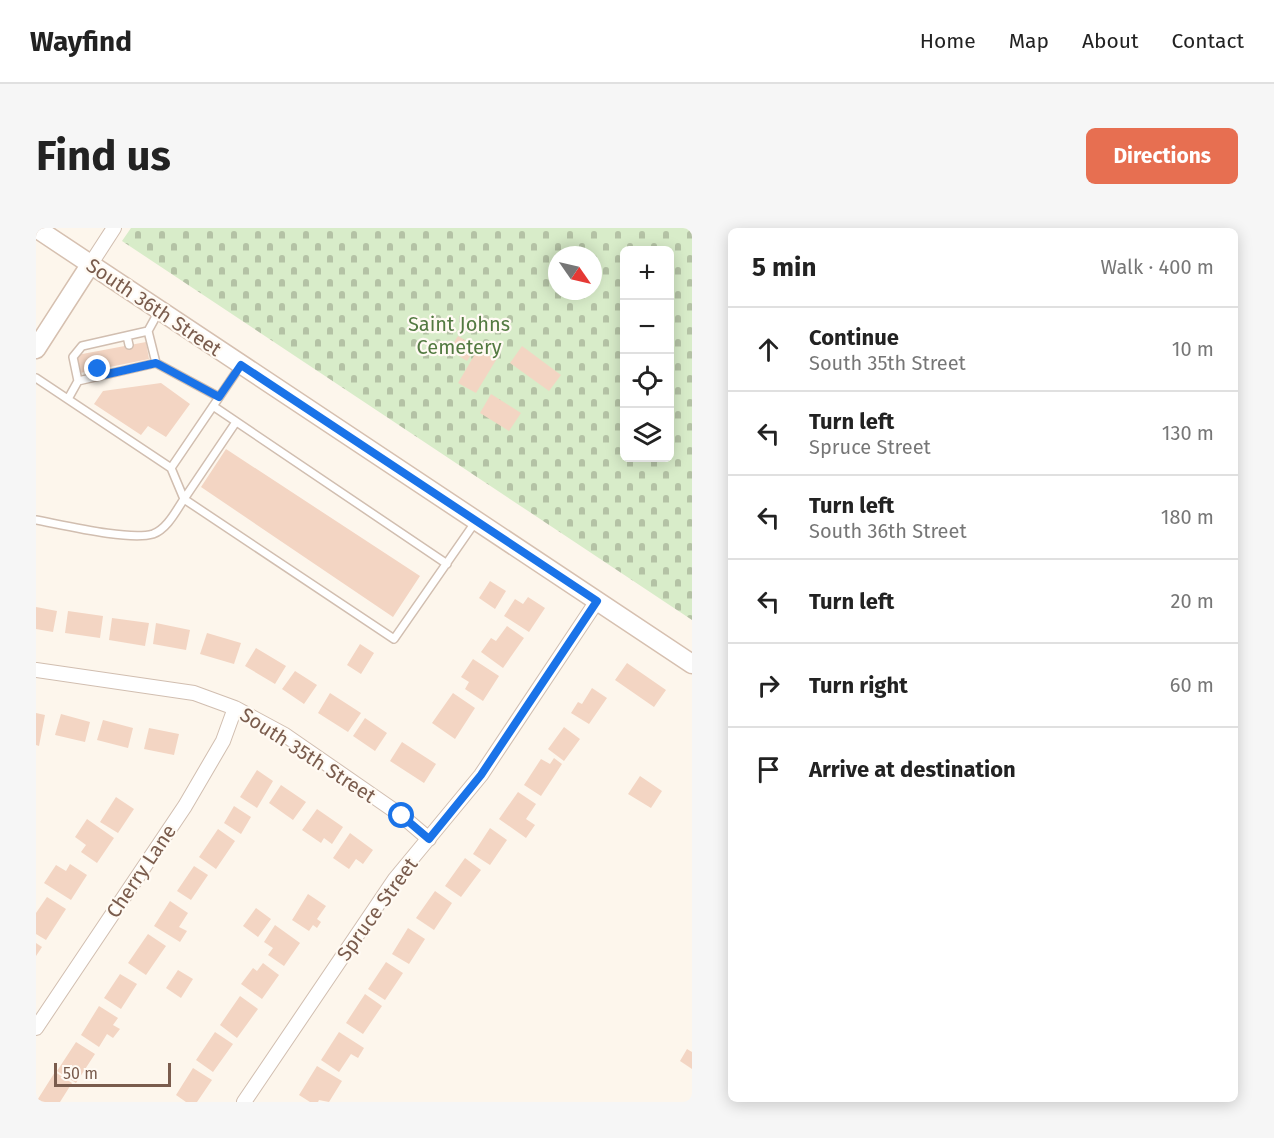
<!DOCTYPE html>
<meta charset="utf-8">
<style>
body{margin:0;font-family:"Fira Sans",sans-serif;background:#f6f6f6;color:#222}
.controls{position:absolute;right:18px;top:18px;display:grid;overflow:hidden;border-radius:9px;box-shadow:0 3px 15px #0003}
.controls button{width:54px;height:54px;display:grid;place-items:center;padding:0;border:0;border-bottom:2px solid #e0e0e0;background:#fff;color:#222;font:30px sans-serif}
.compass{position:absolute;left:512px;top:18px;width:54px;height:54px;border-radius:50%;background:#fff;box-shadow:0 3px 15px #0003;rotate:124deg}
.scale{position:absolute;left:18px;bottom:15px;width:117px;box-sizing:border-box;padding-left:6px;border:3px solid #7a5c4d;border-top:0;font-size:16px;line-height:21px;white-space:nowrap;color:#7a5c4d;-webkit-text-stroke:4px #fffaf3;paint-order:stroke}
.stop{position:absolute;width:18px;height:18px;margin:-14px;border:4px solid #1a73e8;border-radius:50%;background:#fff}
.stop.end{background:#1a73e8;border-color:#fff;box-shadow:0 2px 6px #0008}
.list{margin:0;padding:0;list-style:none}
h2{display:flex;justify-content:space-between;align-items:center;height:78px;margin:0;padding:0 24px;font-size:26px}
h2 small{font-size:20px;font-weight:400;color:#767676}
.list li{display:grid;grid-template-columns:39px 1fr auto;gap:18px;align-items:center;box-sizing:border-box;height:84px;padding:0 24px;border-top:2px solid #e0e0e0}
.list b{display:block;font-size:22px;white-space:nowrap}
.list p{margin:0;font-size:20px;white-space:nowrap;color:#767676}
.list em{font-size:20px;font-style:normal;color:#767676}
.icon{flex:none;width:33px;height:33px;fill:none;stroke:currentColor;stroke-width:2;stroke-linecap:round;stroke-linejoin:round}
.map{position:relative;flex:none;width:656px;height:874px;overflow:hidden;border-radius:9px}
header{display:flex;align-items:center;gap:36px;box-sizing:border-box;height:84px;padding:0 30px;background:#fff;border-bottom:2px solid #e0e0e0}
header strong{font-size:28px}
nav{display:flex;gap:33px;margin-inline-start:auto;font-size:21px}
.intro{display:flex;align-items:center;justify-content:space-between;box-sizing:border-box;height:144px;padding:0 36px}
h1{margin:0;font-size:42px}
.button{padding:15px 27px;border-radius:9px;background:#e76f51;color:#fff;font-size:21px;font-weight:700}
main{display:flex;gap:36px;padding:0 36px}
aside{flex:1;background:#fff;border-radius:9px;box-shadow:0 3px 15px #0003}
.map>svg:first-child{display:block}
.cemetery{fill:url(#cemetery-stones);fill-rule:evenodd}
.building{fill:#f3d5c3}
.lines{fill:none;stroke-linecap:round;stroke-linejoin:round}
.lane-casing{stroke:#d1beb0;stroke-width:10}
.street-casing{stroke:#d1beb0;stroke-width:16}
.secondary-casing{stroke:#d6c0b0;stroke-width:21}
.lane{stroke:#fff;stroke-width:7}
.street{stroke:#fff;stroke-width:14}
.secondary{stroke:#fff;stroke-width:18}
.route{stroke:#1a73e8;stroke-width:8}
.labels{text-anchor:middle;stroke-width:4.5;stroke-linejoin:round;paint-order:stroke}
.street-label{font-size:20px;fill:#7a5c4d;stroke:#fffaf3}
.park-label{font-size:20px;fill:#537a41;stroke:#fffaf3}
</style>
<header>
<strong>Wayfind</strong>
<nav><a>Home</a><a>Map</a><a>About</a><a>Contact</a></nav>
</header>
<div class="intro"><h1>Find us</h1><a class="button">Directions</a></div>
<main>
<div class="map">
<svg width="656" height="874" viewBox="0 0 656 874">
<defs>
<pattern id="cemetery-stones" width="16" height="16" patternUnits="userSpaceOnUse" patternTransform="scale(1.5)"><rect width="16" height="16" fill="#d8ecc9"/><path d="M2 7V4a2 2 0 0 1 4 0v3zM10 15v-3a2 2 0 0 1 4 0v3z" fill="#b4c2a5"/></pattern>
</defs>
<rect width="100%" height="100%" fill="#fdf6ec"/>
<path class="cemetery" d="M95,0H656V392L86,13ZM588,22H634V230H588ZM521,27H557V63H521Z"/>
<path class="building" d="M422,108L440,119L431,133L413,122Z
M110,114L113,131L44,145L41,127Z
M486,118L525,147L513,163L474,135Z
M442,121L460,132L440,165L422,155Z
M125,155L154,176L130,209L112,198L105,207L58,176L67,163Z
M455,166L485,185L473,203L444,185Z
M190,221L384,348L357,389L165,259Z
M454,353L470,363L459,381L443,370Z
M492,369L509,380L493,404L468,388L479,371L487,376Z
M0,379L21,383L17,404L0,401Z
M32,383L67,388L64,410L29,405Z
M76,390L113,395L109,418L73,412Z
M120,395L154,402L150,422L117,416Z
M471,398L488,410L467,440L445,424L455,410L460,413Z
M171,405L205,415L198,436L164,426Z
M324,416L338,425L325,446L311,437Z
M220,420L250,438L239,456L209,438Z
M437,431L463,448L447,473L429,461L433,454L425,449Z
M591,435L630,462L618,479L579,452Z
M259,443L281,457L268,476L246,461Z
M556,460L571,470L553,496L535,485L542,474L546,476Z
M294,465L325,485L312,504L282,485Z
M417,465L439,480L419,511L396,495Z
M0,485L9,487L3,518L0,517Z
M25,486L54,494L49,514L19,507Z
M329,490L351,505L339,523L317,508Z
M67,492L97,500L92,520L61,512Z
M528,499L544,511L528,533L512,521Z
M113,500L143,506L138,527L108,521Z
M366,514L400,536L388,555L354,533Z
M518,530L526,536L505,568L488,557L505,531L514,536Z
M221,542L237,553L221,580L204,569Z
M604,548L626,563L615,580L592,566Z
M245,557L270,574L257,592L233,575Z
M482,564L500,576L490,591L499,597L490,610L463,591Z
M80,569L98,581L82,605L64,594Z
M198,578L215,589L205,606L188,595Z
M281,581L307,599L296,616L288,610L285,615L266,602Z
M51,591L78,610L61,635L45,624L50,617L39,609Z
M454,600L471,612L454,637L437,626Z
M182,601L199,613L180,641L163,629Z
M314,605L337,622L327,636L320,631L313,641L297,630Z
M429,630L445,642L425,669L409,658Z
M34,636L51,647L35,672L8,655L20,637L30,643Z
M158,638L172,647L155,672L141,663Z
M399,663L416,675L398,702L380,690Z
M272,666L290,678L281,691L285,694L281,700L277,697L273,703L256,692Z
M11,669L30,681L10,712L0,706V685Z
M134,673L152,685L143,699L151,703L144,714L118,698Z
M220,680L235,691L222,709L207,698Z
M239,697L264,715L248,738L232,727L237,720L228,714Z
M372,700L389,711L373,736L356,726Z
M112,706L130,718L110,747L92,735Z
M0,715L6,719L0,728Z
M350,734L367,745L349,772L332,761Z
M227,735L243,747L226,771L205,756L217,740L221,743Z
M142,742L157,751L145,770L130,760Z
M84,746L101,756L85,781L68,770Z
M329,766L346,778L327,806L310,795Z
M204,768L222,781L201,810L184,797Z
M63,778L82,790L77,797L84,801L77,810L71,806L63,819L45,807Z
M179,804L197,816L177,844L160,832Z
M303,804L328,820L322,830L315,826L303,844L285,832Z
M40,814L59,826L40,855L21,843Z
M651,821L656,824V841L644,833Z
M281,838L306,853L293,874L283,872L282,874H274L263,867Z
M157,840L176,852L161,874H150L140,867Z
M19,844L36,855L24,874H0Z"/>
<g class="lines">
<defs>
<path id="lane" d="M112,103L120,135L183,169
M91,108L93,117
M0,150L135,240L205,137
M42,153L120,135
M32,171L42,153L37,129L46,118L112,103L123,83
M177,178L411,336
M135,240L148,271
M148,271L200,194
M0,292C27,297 93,313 117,306C131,301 140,283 148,271L358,411L440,293"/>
<path id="street" d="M54,37L78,0
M0,442L158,465L199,480L249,507L366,588L393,611
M0,800L149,578L187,513L199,480
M208,874L359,651L445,547L561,373"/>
<path id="secondary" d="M0,0L656,436
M0,121L54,37"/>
</defs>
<use href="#lane" class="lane-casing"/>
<use href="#street" class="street-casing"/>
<use href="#secondary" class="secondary-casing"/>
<use href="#lane" class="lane"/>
<use href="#street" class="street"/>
<use href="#secondary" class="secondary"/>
</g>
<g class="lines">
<path class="route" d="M62,141L63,148L120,135L183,169L205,137L561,373L445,547L393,611L366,588"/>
</g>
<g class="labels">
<g class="street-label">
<text transform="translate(118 79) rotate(34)" y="7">South 36th Street</text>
<text transform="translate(272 527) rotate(33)" y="7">South 35th Street</text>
<text transform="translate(105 643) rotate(-56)" y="7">Cherry Lane</text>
<text transform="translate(341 681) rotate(-54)" y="7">Spruce Street</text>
</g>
<g class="park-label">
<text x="423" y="103">Saint Johns<tspan x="423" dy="23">Cemetery</tspan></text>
</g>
</g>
</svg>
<div class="controls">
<button>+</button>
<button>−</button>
<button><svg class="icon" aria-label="locate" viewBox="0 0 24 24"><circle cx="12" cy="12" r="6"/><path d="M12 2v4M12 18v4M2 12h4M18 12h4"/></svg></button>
<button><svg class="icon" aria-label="layers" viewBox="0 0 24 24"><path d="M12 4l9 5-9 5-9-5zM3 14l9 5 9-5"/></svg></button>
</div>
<svg class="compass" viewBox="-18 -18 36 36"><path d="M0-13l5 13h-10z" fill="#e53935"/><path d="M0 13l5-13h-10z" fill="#767676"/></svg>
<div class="scale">50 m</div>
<div class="stop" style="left:366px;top:588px"></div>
<div class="stop end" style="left:62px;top:141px"></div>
</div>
<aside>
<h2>5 min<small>Walk · 400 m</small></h2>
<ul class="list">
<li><svg class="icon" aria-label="ahead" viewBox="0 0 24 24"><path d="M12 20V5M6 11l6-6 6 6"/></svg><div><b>Continue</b><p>South 35th Street</p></div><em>10 m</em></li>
<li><svg class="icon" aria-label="left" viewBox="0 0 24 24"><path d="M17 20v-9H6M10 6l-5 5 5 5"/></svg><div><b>Turn left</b><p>Spruce Street</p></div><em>130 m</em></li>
<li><svg class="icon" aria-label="left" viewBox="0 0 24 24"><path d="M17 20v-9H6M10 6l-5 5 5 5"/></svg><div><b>Turn left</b><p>South 36th Street</p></div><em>180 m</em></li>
<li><svg class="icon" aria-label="left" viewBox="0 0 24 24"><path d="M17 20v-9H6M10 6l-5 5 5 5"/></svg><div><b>Turn left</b></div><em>20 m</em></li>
<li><svg class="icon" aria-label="right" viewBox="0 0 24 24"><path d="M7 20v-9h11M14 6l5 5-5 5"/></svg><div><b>Turn right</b></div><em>60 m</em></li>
<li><svg class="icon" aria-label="arrive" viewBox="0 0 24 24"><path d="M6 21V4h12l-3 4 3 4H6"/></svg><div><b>Arrive at destination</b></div></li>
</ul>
</aside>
</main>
